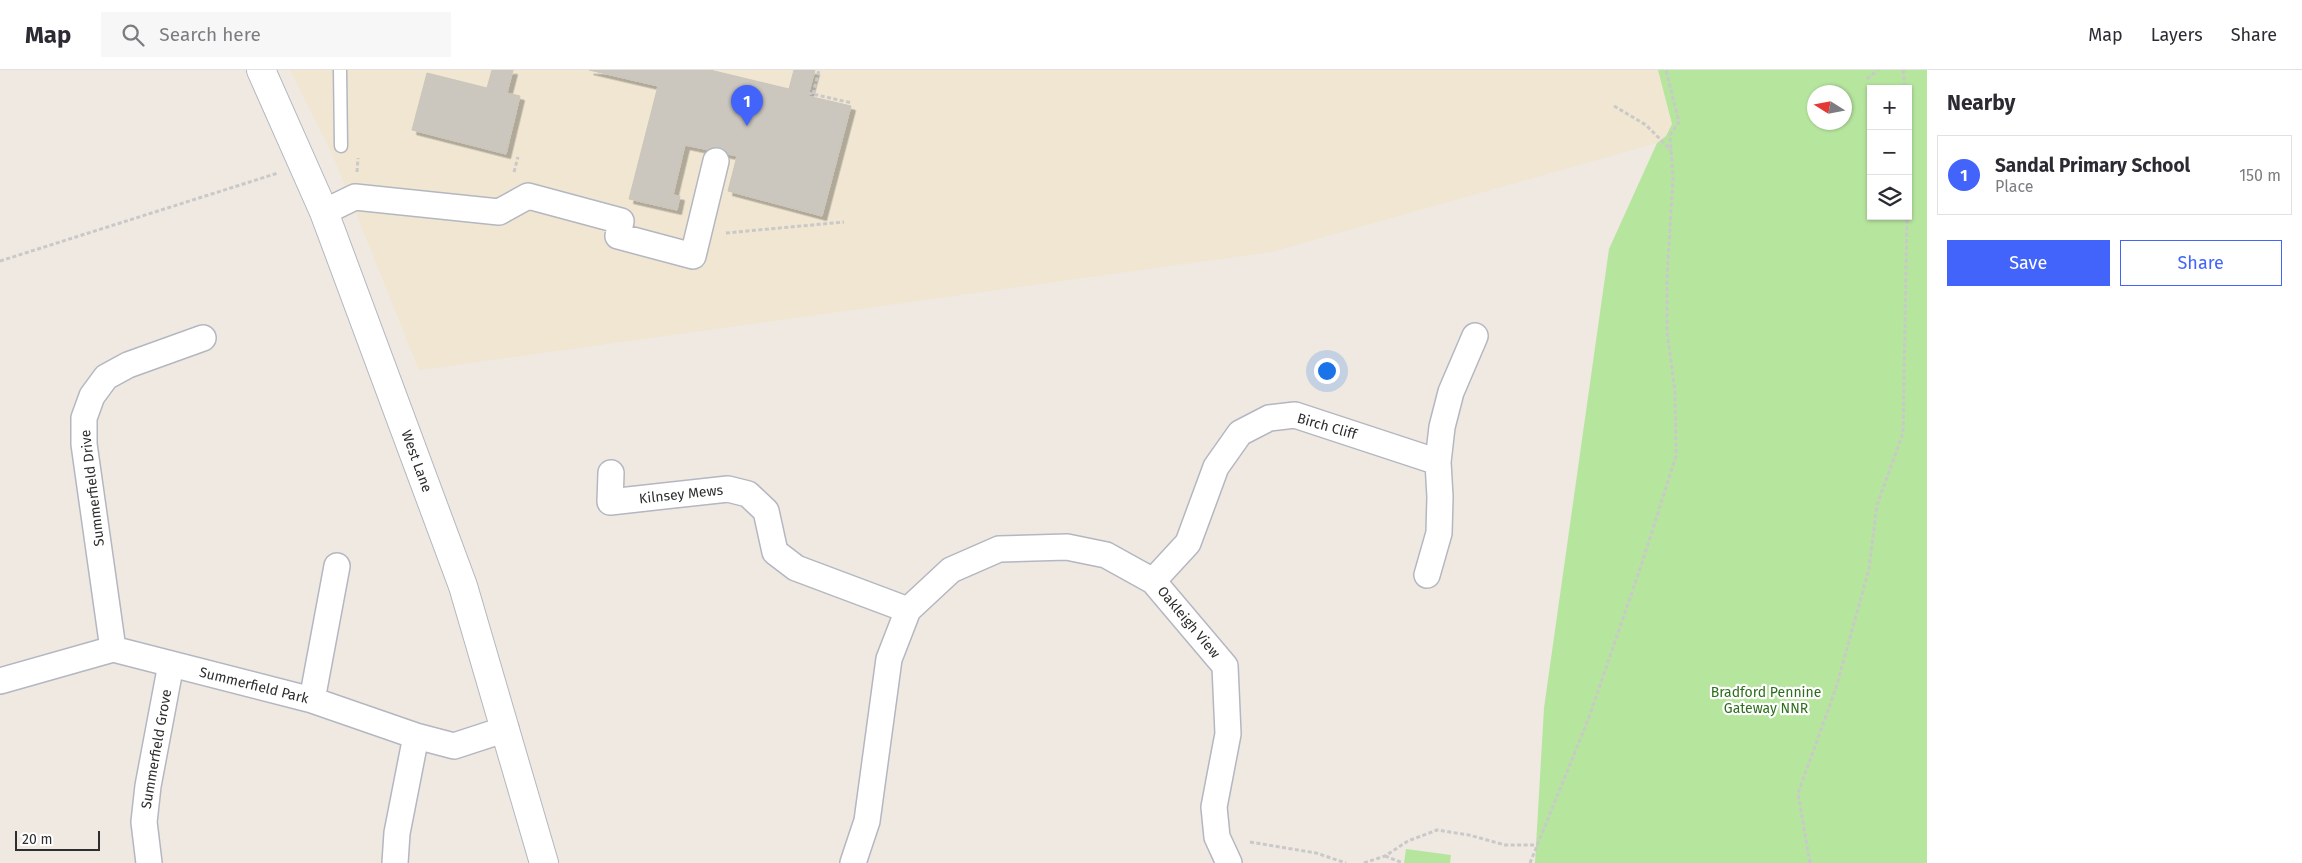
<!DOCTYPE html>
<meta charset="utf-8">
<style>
body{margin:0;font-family:"Fira Sans",sans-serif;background:#f7f7f7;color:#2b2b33}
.controls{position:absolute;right:15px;top:15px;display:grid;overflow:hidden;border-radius:0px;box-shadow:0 1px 4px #0004}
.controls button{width:45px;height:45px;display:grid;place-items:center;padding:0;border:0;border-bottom:1px solid #e1e1e2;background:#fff;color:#2b2b33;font:25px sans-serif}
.compass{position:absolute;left:1807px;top:15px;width:45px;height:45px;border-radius:50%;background:#fff;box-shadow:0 1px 4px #0004;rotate:281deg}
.scale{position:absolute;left:15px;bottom:12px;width:85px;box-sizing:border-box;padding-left:5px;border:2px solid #2e2e2e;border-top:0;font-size:14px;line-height:18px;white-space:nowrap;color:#2e2e2e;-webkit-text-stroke:4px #fff;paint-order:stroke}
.you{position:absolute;left:1326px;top:300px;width:18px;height:18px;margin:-12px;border:4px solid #fff;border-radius:50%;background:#1a73e8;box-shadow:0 0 0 8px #1a73e833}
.badge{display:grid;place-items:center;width:32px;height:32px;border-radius:50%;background:#4264fb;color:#fff;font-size:16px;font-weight:700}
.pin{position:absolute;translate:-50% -41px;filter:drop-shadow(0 1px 2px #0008)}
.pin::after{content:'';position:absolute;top:26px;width:18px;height:15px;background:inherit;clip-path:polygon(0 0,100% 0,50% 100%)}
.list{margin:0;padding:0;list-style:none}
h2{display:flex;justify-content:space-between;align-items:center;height:65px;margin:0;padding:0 20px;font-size:21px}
h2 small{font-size:16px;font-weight:400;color:#7c7c81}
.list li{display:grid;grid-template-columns:32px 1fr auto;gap:15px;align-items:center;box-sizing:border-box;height:80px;margin:0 10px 10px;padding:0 10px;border:1px solid #e1e1e2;border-radius:0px}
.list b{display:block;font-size:19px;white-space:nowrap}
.list p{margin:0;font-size:16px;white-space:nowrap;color:#7c7c81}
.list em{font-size:16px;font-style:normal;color:#7c7c81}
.actions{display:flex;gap:10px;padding:15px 20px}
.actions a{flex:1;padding:11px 0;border:1px solid #4264fb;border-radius:0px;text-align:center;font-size:18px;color:#4264fb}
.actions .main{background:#4264fb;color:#fff}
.icon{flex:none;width:28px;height:28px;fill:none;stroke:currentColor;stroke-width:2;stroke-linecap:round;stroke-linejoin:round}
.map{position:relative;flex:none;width:1927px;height:793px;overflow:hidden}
header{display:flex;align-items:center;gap:30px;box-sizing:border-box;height:70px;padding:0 25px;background:#fff;border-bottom:1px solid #e1e1e2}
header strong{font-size:24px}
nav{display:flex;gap:28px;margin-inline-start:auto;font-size:18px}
.search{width:350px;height:45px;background:#f7f7f7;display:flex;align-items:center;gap:12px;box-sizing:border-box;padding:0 18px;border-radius:0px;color:#7c7c81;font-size:19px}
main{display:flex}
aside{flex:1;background:#fff}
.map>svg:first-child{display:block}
.education{fill:#f0e6d1}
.green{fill:#b6e59e;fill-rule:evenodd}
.building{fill:#cbc7bf;stroke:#cbc5ba;filter:url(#shadow)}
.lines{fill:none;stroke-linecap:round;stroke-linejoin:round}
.service-casing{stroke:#b4b7c1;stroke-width:15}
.minor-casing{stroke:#b4b7c1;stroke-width:28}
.tertiary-casing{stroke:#b4b7c1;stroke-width:30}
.path{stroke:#c9c9c9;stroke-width:3;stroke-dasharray:4 2.5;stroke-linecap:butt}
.service{stroke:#fff;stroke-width:12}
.minor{stroke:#fff;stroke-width:25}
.tertiary{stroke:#fff;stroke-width:28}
.labels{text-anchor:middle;stroke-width:4.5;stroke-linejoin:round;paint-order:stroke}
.street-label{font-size:14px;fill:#2e2e2e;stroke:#fff}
.park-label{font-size:14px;fill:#2c6e1b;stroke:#fff}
</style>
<header>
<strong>Map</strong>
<div class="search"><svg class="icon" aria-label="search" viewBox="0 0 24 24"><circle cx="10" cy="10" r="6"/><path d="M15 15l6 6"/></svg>Search here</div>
<nav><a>Map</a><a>Layers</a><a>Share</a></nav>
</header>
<main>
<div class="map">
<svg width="1927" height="793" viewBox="0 0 1927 793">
<defs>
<filter id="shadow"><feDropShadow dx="4.5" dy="4.5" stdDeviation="0" flood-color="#0004"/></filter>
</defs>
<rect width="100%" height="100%" fill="#efe9e1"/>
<path class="education" d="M290,0H1658L1672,54L1666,66L1657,73L1271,182L419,300L333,86Z"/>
<path class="green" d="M1658,0H1927V793H1535L1544,638L1609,179L1657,73L1666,66L1672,54ZM1871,19H1908V146H1871ZM1814,22H1844V52H1814Z
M1406,779L1451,785L1450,793H1404Z"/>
<path class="building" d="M492,0H513L507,23L520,26L506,84L412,60L427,3L487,18Z
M589,0H710L789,19L794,0H815L808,26L851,36L822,146L728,121L737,86L685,75L673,125L680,126L677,140L629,129L658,16Z"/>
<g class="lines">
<defs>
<path id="service" d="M340,0L341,76"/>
<path id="minor" d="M324,142L355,127L499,142L528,126L621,151L618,166L693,186L716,91
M1438,392L1442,357L1451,322L1475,266
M611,403L610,432L728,419L748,424L766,441L775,482L796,498L908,540
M1153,511L1188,473L1216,397L1240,363L1269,348L1295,345L1438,392L1440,427L1439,463L1427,505
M113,579L84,374V348L92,326L106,307L128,295L203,268
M0,611L113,579L312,630L416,666L454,676L506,659
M312,630L337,496
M149,793L144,752L148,716L171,594
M395,793L397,763L416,666
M853,793L867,751L889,589L908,540L951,500L999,479L1067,477L1106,485L1153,511L1225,596L1228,664L1214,737L1217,767L1229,793"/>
<path id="tertiary" d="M261,0L324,142L463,516L544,793"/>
</defs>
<use href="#service" class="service-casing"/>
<use href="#minor" class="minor-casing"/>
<use href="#tertiary" class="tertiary-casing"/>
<path class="path" d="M1903,0L1905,19
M1867,9L1878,0
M808,23L852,33
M813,24L819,0
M1614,36L1646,55L1671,80
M357,102L358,88
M514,102L518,87
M726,163L844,152
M0,191L278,103
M1250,772L1316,783L1346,793
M1385,786L1403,793
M1364,793L1385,786L1408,771L1437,760L1469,765L1505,775H1538
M1530,793L1588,650L1640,499L1676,386L1675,322L1667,261V209L1673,107L1670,65L1679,52L1666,0
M1810,793L1798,723L1836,618L1869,499L1877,435L1903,363L1907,146"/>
<use href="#service" class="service"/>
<use href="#minor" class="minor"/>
<use href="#tertiary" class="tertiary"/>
</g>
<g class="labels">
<g class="street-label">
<text transform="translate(1327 356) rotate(16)" y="5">Birch Cliff</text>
<text transform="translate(417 391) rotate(70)" y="5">West Lane</text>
<text transform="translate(92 418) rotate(-97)" y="5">Summerfield Drive</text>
<text transform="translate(681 424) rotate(-6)" y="5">Kilnsey Mews</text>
<text transform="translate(1189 552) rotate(50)" y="5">Oakleigh View</text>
<text transform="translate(254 615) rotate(14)" y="5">Summerfield Park</text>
<text transform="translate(156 679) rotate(-80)" y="5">Summerfield Grove</text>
</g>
<g class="park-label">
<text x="1766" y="627">Bradford Pennine<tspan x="1766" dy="16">Gateway NNR</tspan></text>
</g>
</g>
</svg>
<div class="controls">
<button>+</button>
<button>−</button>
<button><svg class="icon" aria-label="layers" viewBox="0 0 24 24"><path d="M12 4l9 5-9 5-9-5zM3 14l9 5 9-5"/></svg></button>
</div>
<svg class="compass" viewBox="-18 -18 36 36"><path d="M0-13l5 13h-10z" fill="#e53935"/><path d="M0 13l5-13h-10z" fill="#7c7c81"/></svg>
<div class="scale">20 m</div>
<div class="you"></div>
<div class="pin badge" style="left:747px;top:56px">1</div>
</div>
<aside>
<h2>Nearby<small></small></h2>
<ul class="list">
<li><span class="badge">1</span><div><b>Sandal Primary School</b><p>Place</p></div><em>150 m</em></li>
</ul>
<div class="actions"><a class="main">Save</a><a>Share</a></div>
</aside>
</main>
